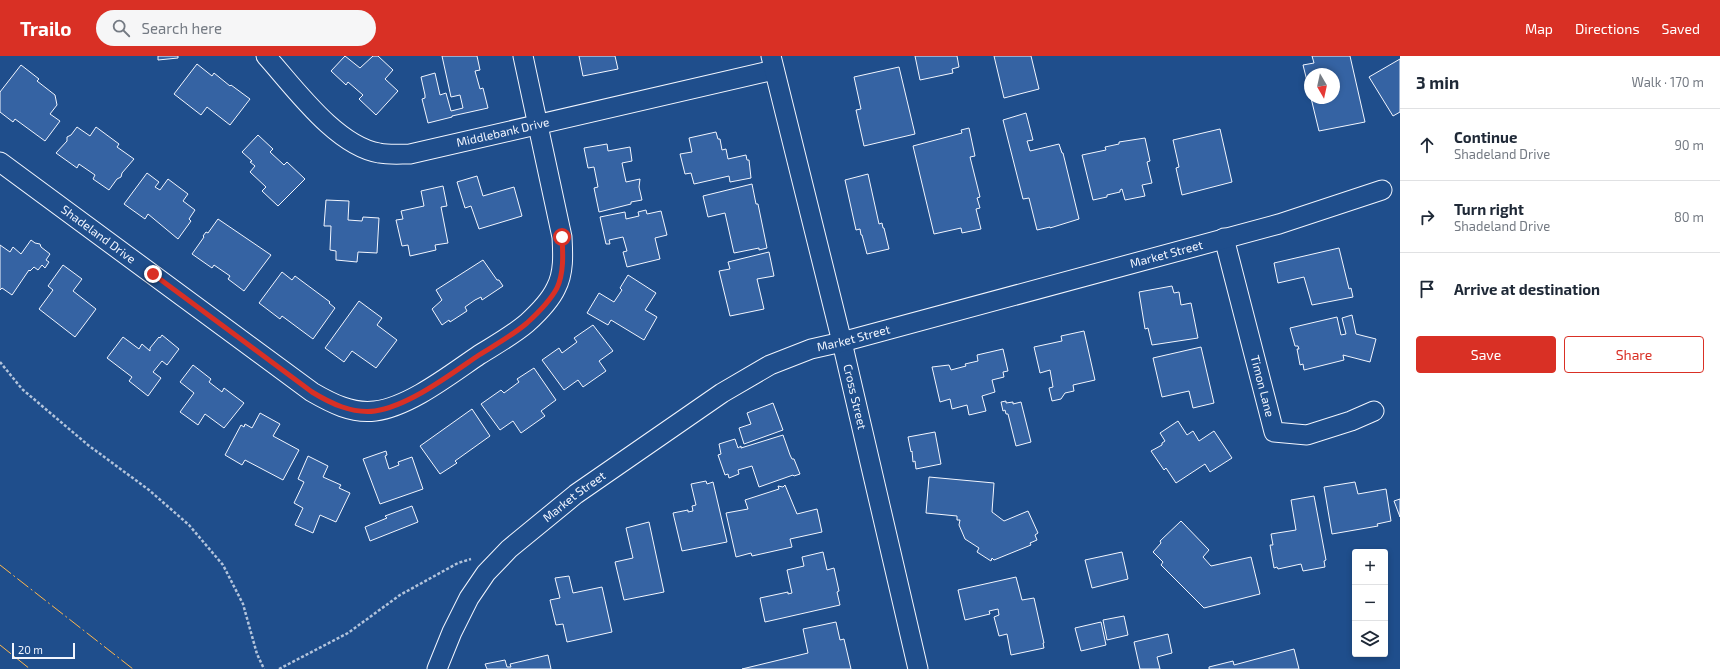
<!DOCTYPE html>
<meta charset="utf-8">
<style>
body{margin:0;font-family:"Exo 2",sans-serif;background:#f6f6f7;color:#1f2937}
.controls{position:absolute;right:12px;bottom:12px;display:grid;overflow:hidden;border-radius:4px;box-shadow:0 2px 6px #0003}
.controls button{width:36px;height:36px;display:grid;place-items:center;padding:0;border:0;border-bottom:1px solid #e0e1e3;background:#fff;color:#1f2937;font:20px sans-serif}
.compass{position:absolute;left:1304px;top:12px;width:36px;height:36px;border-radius:50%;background:#fff;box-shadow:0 2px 6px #0003;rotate:171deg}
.scale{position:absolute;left:12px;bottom:10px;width:63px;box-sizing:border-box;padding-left:4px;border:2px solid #f2f6ff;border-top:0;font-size:11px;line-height:14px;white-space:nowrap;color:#f2f6ff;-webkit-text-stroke:3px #1f4e8c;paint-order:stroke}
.stop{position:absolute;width:12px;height:12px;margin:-9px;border:3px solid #d93025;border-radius:50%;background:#fff}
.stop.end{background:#d93025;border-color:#fff;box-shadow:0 1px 4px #0008}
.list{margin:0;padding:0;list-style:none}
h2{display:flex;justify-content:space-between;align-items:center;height:52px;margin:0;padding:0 16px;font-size:17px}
h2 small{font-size:13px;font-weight:400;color:#747a83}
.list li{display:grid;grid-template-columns:26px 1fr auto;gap:12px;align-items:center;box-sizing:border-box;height:72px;padding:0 16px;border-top:1px solid #e0e1e3}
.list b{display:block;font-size:15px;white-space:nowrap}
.list p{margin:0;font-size:13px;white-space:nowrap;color:#747a83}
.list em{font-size:13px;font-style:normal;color:#747a83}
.actions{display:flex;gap:8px;padding:12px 16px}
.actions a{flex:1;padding:9px 0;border:1px solid #d93025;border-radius:4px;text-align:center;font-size:14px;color:#d93025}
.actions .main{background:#d93025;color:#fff}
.icon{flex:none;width:22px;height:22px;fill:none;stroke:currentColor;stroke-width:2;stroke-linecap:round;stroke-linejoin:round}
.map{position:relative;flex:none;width:1400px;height:613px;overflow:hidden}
header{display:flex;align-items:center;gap:24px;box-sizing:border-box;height:56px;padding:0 20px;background:#d93025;color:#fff}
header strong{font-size:19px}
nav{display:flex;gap:22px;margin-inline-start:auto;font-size:14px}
.search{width:280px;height:36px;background:#f6f6f7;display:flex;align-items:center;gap:10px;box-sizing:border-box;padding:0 14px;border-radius:22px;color:#747a83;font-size:15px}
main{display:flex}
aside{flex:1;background:#fff}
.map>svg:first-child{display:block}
.building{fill:#3563a3;stroke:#f2f6ff}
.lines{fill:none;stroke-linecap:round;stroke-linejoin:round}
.street-casing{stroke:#f2f6ff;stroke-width:21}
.path{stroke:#b3c4dc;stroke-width:2.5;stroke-dasharray:3 2;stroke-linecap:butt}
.street{stroke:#1f4e8c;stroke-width:19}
.power{stroke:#ffb74d;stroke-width:1;stroke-dasharray:14 3 2 3;stroke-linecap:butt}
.route{stroke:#d93025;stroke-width:5}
.labels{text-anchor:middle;stroke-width:3;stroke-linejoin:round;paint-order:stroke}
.street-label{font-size:12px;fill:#f2f6ff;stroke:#1f4e8c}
</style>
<header>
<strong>Trailo</strong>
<div class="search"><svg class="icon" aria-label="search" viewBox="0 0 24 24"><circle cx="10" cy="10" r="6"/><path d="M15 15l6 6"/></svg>Search here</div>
<nav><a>Map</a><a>Directions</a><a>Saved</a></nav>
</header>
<main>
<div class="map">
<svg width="1400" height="613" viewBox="0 0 1400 613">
<rect width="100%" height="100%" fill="#1f4e8c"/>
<path class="building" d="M158,0H178V2L158,4Z
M345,0L360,12L373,0H378L393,14L385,23L398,35L376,59L359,43L363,39L348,26L346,29L331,15Z
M442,0H477L480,14L475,15L480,33L483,32L488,52L452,60V61L428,67L422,43L425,42V39L421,21L435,17L440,39L446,37L451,55L463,52L460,39L451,41Z
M579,0H615L618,13L583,20Z
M915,0H957L959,11L952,13L953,17L920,24Z
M994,0H1031L1039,33L1004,42Z
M1312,0H1350L1365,66L1319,75L1311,42H1334V18H1310V37L1303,9L1314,7Z
M1400,3V56L1393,60L1369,21Z
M197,8L212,20L214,17L230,30L231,29L250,43L230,69L207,51L201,59L174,38Z
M21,9L39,23L37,25L55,39L57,49L50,58L60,65L45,85L15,63L13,66L0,56V36Z
M899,11L915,78L864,90L856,54L861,53L854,21Z
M1026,57L1033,84L1027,85L1030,95L1059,88L1062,97H1063L1079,163L1050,172V171L1037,174L1029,142L1023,143L1003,64Z
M77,71L90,80L96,71L119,88L117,91L134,103L122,117L121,121L117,123L109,134L93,123L95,119L79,108L77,112L56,97L67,85V81L71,79Z
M969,72L975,100L970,101L980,141L977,142L980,152L976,153L981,173L962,177L961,172L934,178L913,90L962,77L961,74Z
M1220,73L1232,126L1182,139L1176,112L1179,111L1173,84Z
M716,76L718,83H720L722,94L726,93L728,103L746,99L747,104H749L751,122L730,126L729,120L694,128L691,117L685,118L680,98L692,96L689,82Z
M258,79L273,93L270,96L284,109L287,106L305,123L278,150L262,135L266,131L250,116L255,110L250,106L252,105L242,96Z
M1145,82L1150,105L1147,106L1152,127L1142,129L1145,140L1125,144L1122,133L1120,134V136L1107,139V141L1093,144L1082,99L1106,94L1105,91L1119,88V86Z
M607,88L608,95L630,91L632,105L622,107L626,126L640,123L639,131L642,144L631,146V148L599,156L594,132L598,131L594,111L588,112L584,92Z
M147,117L159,126L155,131L160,134L168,123L188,138L183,145L195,154L189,163L191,165L178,183L148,158L145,163L124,148Z
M868,118L879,168L882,167L883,172H884L889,193L867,198L862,179H861L860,173L856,174L845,124Z
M477,120L483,140L514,131L522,160L479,173L471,150L465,152L457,126Z
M752,128L756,148H758L767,192L759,194V192L734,197L725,157L708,161L703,140Z
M443,130L447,150L441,151L448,187L435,189L436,194L410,200L408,189L402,190L396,164L403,163L401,155L424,150L421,135Z
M326,144L349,145L348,164L362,165L363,161L379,162L377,197L358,196L357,206L336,204V195L330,194L331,170H324Z
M646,154L647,158L661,155L667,179L655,182L660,203L627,211L623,196L627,195L623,181L609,184L610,188H606L600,161L625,156L626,163L639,160L638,156Z
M218,163L271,199L244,235L228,223L230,220L214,209L212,212L192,198L204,181L203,180L206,176L208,177Z
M31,184L35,187L40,188L41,191L50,198L46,204L49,206L45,212L42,209L38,214L34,211L30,215L29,214L12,239L2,232L0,234V189L10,196L13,191L21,198Z
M1339,192L1349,233L1351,232L1353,241L1312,249L1304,221L1278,227L1274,207Z
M769,196L774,220L757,223L764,253L730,260L719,215L730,213L728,206Z
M483,204L497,224H499L503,230L482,244L481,241L475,244L465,251L467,255L450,266L449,264L442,269L432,253L442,244L436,234Z
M63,209L82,223L73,235L96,253L75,281L39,253L53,234L48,230Z
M282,216L292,224L295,220L330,246L329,247L335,252L313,283L282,260L280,263L259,247Z
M628,219L656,237L645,254L657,261L644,284L611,264L608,269L587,257L599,237L614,246L622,234L620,232Z
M1172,230L1174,237L1179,236L1181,249L1191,247L1198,282L1152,289L1148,272L1145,273L1139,236Z
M359,245L382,262L377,269L397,284L376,312L352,295L344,306L325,292Z
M1352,259L1356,278L1376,283L1370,306L1343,299L1344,304L1304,314L1303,308L1300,309L1297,293H1299L1298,290H1295L1290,272L1337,261L1341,279L1346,278L1342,262Z
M593,269L613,295L599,305L606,315L583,331L578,324L564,334L542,304L559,292L562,297L577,286L574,282Z
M1084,275L1095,324L1073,329L1074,335L1065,337L1061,343L1052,345L1049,332L1053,331L1050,314L1040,317L1034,291L1062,285L1061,280Z
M162,279L179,293L167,309L162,305L153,316L161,322L148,340L129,325L132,321L107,302L123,281L139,293L142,288L150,295V292L159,281L160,282Z
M1201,291L1214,347L1193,352L1189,335L1162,341L1153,302Z
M1003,293L1008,315L1003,316L1004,321L992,324L995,336L982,340L986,355L969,359L967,349L952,353L950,343L940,346L932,311L949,309L951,314L966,310L965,308L978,305L977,299Z
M193,309L211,323L209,326L222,336L224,332L244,347L224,372L205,358L198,369L180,356L194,337L180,326Z
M534,312L556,344L541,355L545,360L521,377L513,365L500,374L481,348L501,334L504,337L519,326L517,323Z
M1006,345V347L1013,346V348L1021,346L1031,386L1016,390L1008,358H1006L1005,354L1003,355L1001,346Z
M773,347L783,374L744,388L739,372L751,368L747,357Z
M472,353L490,380L455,405L457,407L440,418L420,390Z
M260,357L280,368L273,380L299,394L283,424L245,404L242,409L225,399L241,369L244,371L245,368L252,372Z
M1178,365L1187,379L1193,375L1199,385L1214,375L1232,402L1210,416L1205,408L1176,427L1166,412L1164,414L1151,395L1162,389V387L1165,385L1160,377Z
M935,376L941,408L916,413L915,405L913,406L912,395L911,396L908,381Z
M783,379L790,399L792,403H794L800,418L794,420L793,419L759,431L752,410L738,414L739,418L729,422L728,418L725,419L718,399L721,398L719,388L735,383L738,392L741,390V392Z
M386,395L387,399L385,400L389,413L399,409L398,406L412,401L423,433L380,448L363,403Z
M308,400L328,410L323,421L341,429L339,432L350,437L336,466L320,459L313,477L295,469L303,452L294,447L304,426L298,423Z
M929,421L994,427L992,456L1004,465L1028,455L1038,477L1035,479L1037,484L1030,487L1031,489L994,504L992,502L991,505L977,496L979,492L965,483L959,469L960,464H957V460L926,457Z
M706,425L707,428L713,426L727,486L682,495L673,457L688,454V456L693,455L692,450L696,449L691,428Z
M1355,426L1358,438L1386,433L1391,465L1377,468L1378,470L1332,478L1324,431Z
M785,429L797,458L817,453L822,476L790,483L792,491L752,500L751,497L736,501L726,457L748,453L745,444L779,433L778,430L783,431Z
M1314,440L1326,504L1324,505L1325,511L1303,515L1301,508L1278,513L1277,511L1274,512L1270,489H1273L1271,478L1296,474L1291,444Z
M1400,443V461L1394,445Z
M412,450L418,466L370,485L365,471L387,462L385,460Z
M1181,465L1209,494L1203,501L1211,510L1251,501L1260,538L1204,552L1161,509L1163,506L1153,496L1161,487L1160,485Z
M649,466L664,536L624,544L615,506L633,502L626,472Z
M823,496L827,514L834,512L839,535L837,536L840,549L765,566L760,542L788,536V538L792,537L787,514L804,510L802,501Z
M1122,496L1128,523L1092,532L1085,504Z
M569,520L573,537L602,531L612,576L567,586L563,568L556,569L550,544L560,542L555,522Z
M1016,521L1022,544L1034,542L1044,587H1043L1044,592L1011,599L1007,578L999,580L994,561L999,559L998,553L989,555L990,558L965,564L958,534Z
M1124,560L1128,579L1107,584L1103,564Z
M836,566L840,584L844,583L851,613H742L808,597L803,573Z
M1101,566L1106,589L1081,595L1075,572Z
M1168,578L1172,597L1157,601L1160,613H1140L1134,586Z
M1294,593L1299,613H1209V611L1233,605L1234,609Z
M548,599L551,613H487L485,608L505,604L507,611H511L510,608Z"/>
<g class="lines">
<defs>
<g id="street">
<path id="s1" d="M266,0C294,31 336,90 379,97C389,99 400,98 410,98L774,14"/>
<path id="s2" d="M771,0L842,286L918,613"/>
<path id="s3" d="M0,106L312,336C331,347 352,358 375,355C409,351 451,318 479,299C495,289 513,279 527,267C538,257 550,245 556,232C564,217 563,198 562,181L523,0"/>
<path id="s4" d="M1224,182L1274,376L1307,379L1351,365L1374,355"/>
<path id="s5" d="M437,613L452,576L469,542L486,517L509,493L576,438L722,337L770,309L811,293L842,286L1279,168L1382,134"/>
</g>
</defs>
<use href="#street" class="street-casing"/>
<path class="path" d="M0,306L22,333L88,389L149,434L189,469L223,509L243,548L257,598L264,613
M279,613L348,577L400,539L458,507L471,503"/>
<use href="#street" class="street"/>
<path class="power" d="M0,509L133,613
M0,589L30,613"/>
</g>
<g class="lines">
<path class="route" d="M153,218L312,336C330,347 352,358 375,355C409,350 451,318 479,299C495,289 513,279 527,267C538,257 550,245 557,232C564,217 563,198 562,181"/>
</g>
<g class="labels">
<g class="street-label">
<text dy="4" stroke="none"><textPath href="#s1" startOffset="278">Middlebank Drive</textPath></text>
<text dy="4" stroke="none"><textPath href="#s3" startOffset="122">Shadeland Drive</textPath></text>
<text dy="4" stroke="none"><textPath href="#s5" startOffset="873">Market Street</textPath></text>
<text dy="4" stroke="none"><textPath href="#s5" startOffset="549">Market Street</textPath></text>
<text dy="4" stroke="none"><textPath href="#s4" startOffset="153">Timon Lane</textPath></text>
<text dy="4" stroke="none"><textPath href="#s2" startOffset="351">Cross Street</textPath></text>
<text dy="4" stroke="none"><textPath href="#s5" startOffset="225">Market Street</textPath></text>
</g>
</g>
</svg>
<div class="controls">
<button>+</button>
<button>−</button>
<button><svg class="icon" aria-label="layers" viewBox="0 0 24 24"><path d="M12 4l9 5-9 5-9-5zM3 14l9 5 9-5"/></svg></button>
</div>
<svg class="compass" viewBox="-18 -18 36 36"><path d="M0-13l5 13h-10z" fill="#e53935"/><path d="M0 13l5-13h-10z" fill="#747a83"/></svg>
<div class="scale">20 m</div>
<div class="stop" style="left:562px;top:181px"></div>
<div class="stop end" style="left:153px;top:218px"></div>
</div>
<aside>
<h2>3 min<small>Walk · 170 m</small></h2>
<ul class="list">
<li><svg class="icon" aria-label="ahead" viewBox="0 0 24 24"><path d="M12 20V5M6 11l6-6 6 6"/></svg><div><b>Continue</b><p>Shadeland Drive</p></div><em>90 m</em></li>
<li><svg class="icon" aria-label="right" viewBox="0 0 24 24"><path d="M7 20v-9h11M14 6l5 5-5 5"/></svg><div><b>Turn right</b><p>Shadeland Drive</p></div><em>80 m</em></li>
<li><svg class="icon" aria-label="arrive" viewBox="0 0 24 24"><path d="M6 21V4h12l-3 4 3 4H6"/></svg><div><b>Arrive at destination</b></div></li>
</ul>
<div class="actions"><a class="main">Save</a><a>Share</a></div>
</aside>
</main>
